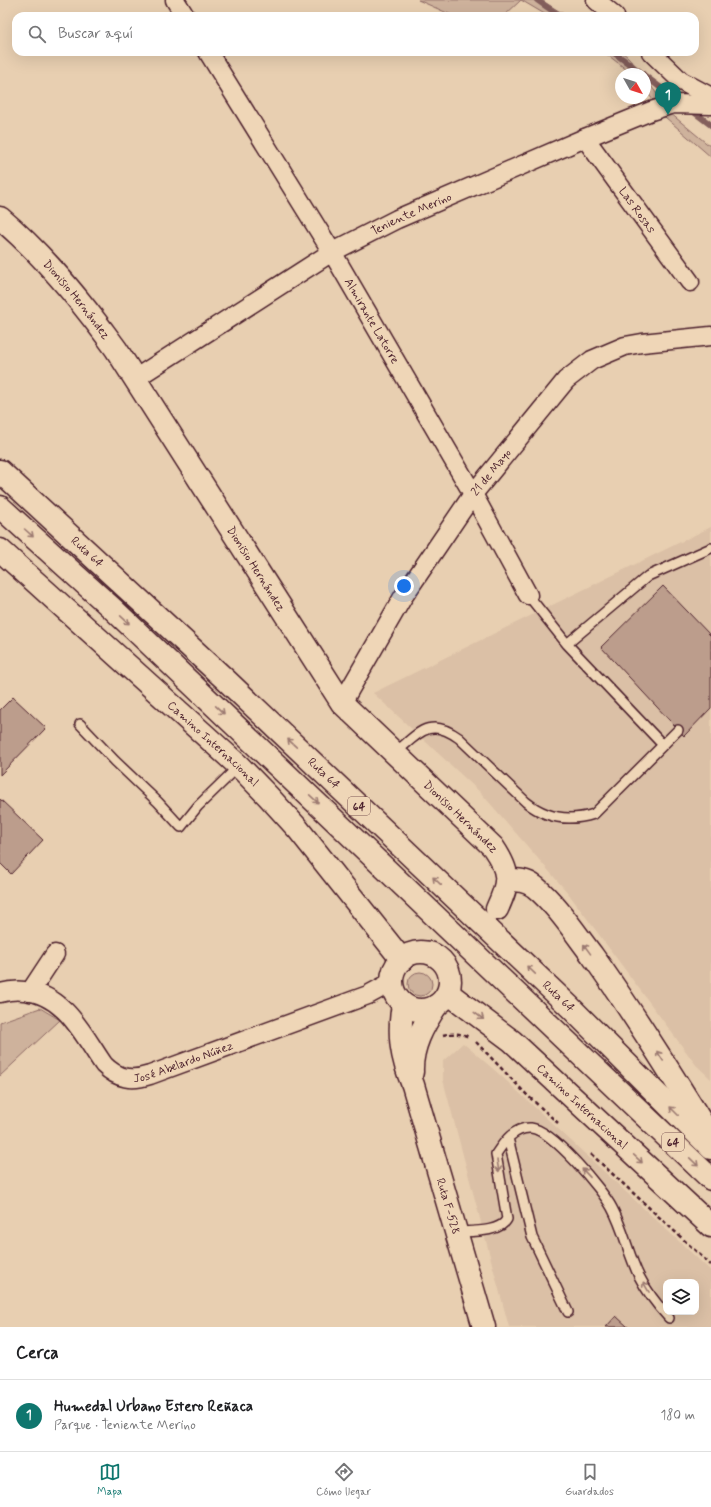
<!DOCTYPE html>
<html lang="es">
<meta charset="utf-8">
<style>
body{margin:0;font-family:Mynerve,sans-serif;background:#f6f6f6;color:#202124}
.controls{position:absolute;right:12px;bottom:12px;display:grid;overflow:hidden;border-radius:8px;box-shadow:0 4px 16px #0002}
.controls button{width:36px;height:36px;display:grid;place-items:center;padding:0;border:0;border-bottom:1px solid #e0e0e0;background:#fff;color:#202124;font:20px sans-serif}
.compass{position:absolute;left:615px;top:68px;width:36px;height:36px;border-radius:50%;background:#fff;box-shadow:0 4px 16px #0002;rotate:129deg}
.you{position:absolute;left:404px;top:586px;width:14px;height:14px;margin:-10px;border:3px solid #fff;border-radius:50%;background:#1a73e8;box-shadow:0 0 0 6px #1a73e833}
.badge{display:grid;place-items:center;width:26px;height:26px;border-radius:50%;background:#0f766e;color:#fff;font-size:13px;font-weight:700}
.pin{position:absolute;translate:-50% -33px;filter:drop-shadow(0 1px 2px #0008)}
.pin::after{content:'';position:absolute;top:21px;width:14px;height:12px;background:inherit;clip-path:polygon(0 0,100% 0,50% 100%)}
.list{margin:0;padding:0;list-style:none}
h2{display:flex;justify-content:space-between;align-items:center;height:52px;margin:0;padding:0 16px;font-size:17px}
h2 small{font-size:13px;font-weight:400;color:#757577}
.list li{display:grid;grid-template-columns:26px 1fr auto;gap:12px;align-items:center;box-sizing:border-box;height:72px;padding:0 16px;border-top:1px solid #e0e0e0}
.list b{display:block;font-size:15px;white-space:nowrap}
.list p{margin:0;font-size:13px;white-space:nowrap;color:#757577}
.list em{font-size:13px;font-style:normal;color:#757577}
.icon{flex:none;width:22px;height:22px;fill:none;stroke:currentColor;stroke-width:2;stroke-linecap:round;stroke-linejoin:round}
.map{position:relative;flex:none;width:711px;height:1327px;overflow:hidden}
.search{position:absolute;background:#fff;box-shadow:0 4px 16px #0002;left:12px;right:12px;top:12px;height:44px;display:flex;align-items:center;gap:10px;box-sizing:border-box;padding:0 14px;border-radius:12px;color:#757577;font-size:15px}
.sheet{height:124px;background:#fff}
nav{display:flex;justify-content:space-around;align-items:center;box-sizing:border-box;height:56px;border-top:1px solid #e0e0e0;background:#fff;font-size:11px;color:#757577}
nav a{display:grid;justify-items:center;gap:2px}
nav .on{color:#0f766e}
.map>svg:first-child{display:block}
.built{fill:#dbc0a6;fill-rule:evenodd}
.green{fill:#ceb29c;stroke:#8c6864}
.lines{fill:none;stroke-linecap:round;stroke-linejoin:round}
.stream{stroke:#845f5c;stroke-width:6}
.building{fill:#bc9d8c;stroke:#4a1f2b}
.lane-casing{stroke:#4a1f2b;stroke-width:12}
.street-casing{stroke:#4a1f2b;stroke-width:21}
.secondary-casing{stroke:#4a1f2b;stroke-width:25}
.highway-casing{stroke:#4a1f2b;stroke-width:25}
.path{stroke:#4a1f2b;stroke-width:2.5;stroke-dasharray:4 3;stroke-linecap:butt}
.lane{stroke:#efd6b7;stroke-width:9}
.street{stroke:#efd6b7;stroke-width:18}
.secondary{stroke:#efd6b7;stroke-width:22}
.highway{stroke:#efd6b7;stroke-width:22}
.oneway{stroke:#9c7a71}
.labels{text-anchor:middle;stroke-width:3;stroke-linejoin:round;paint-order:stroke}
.shield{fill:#efd6b7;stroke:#7c5655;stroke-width:1}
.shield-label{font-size:11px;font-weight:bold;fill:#4a1f2b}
.street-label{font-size:12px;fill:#4a1f2b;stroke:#efd6b7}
</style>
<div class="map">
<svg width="711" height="1327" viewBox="0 0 711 1327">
<rect width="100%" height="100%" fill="#e8cfb1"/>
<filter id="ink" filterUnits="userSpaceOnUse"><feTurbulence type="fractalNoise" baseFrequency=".025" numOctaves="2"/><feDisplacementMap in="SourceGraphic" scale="8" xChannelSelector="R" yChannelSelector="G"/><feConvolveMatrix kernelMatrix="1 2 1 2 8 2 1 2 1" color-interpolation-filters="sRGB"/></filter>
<g filter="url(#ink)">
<path class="built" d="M711,527V1079L696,1065L568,893L481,793L373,693Z
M463,1043L499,1074L711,1271V1327H509L443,1080V1061ZM666,1282H696V1312H666Z"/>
<path class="green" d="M418,0H541L567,16H548L521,0L504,16H454Z
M604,52H622L628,57L643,74H632Z
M645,77L670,113L711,147V157L665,117L645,89Z
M408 984a12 12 0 1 1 24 0a12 12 0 1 1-24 0Z
M40,1008L60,1020L0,1076V1022Z"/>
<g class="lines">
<path class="stream" d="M537,0L560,16
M613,52L643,74
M645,76L677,100
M690,109L711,125"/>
</g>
<path class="building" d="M663,586L711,636V708L684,736L601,647Z
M13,697L46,728L0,775V710Z
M0,799L43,840L11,874L0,863Z
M616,1316L628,1327H606Z"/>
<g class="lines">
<defs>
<path id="lane" d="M528,595L567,644L663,745
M567,644L648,576L711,548
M80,724L115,761L158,802L181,827L198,806L239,766
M395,753C418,734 429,716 459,738L526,802C547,819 569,822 594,814L678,730
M508,1138L532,1237L568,1312
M456,1232C470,1231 500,1233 507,1219L496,1154C504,1142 514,1127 531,1128C552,1130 602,1189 612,1208C624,1230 628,1254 639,1276C647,1292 657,1305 669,1318"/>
<g id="street">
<path d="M175,0L185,16"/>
<path d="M596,0L615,16"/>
<path id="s1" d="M208,52L332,252L473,494L528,595"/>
<path d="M651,52L681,81L711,97"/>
<path id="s2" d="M585,138L690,282"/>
<path id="s3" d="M136,378L332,252L397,219L585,138L651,111L673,104L711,105"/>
<path id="s4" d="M342,703L403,597L473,494L566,380L592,360L625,346L642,343L711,336"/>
<path d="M30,992L55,954"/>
<path id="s5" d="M0,993C8,991 16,990 24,991C65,994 83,1035 104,1065C118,1079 132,1081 150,1075L368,995L392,982"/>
</g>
<g id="secondary">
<path id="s6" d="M0,218C45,256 82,302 116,349L342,703L493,847C510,872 510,881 497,909"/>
<path id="s7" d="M0,550L239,766L268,796L298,829L402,960"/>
<circle cx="421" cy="981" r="29"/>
<path id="s8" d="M448,993L512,1041L711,1226"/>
<path id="s9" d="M403,1004C398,1034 401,1057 413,1085L484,1327"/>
<path d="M412,1072C411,1047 423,1026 436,1006"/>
</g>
<g id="highway">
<path id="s10" d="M0,471L227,681L570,1007L711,1148"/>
<path d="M0,507L114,610L711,1179"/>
<path d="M507,880C518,880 526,880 535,887C557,905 575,933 592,955C634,1013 671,1074 709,1134"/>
</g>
</defs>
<use href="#lane" class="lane-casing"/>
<use href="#street" class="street-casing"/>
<use href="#secondary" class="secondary-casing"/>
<use href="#highway" class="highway-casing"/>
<path class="path" d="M443,1035C452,1033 460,1033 469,1037
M476,1042L528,1096L558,1123
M591,1154L711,1265"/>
<use href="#lane" class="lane"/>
<use href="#street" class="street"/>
<use href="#secondary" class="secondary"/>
<use href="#highway" class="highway"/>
</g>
<defs><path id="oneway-shaft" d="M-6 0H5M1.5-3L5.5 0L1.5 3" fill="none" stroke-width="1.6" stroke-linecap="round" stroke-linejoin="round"/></defs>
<g class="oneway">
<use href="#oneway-shaft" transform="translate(29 533) rotate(42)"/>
<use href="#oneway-shaft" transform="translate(125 620) rotate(43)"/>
<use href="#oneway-shaft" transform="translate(220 710) rotate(43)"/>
<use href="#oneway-shaft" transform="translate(292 743) rotate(-137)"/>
<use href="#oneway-shaft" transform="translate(314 799) rotate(43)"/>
<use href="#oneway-shaft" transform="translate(437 881) rotate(-136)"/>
<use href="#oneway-shaft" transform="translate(587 949) rotate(-126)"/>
<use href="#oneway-shaft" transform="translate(531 970) rotate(-136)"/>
<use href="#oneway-shaft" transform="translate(479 1016) rotate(37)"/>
<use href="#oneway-shaft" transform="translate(660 1056) rotate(-123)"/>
<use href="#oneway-shaft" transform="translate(674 1111) rotate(-135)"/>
<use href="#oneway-shaft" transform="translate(638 1159) rotate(43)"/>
<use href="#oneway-shaft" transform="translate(694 1162) rotate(44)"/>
<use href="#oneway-shaft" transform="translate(498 1166) rotate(81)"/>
<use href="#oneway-shaft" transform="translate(586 1173) rotate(-133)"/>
<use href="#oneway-shaft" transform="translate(646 1287) rotate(-120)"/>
</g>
</g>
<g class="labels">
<g class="shield">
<rect x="348" y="797" width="22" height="18" rx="3"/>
<rect x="662" y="1133" width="22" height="18" rx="3"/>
</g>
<g class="shield-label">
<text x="359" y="810">64</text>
<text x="673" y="1146">64</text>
</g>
<g class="street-label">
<text dy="4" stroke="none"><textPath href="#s2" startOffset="89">Las Rosas</textPath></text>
<text dy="4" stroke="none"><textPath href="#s3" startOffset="321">Teniente Merino</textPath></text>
<text dy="4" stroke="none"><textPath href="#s6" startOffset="112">Dionisio Hernández</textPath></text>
<text dy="4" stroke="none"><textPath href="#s1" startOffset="315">Almirante Latorre</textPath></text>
<text dy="4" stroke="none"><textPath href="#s4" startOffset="275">21 de Mayo</textPath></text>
<text dy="4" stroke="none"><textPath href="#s10" startOffset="119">Ruta 64</textPath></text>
<text dy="4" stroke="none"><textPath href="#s6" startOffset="436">Dionisio Hernández</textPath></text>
<text dy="4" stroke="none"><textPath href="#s7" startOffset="288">Camino Internacional</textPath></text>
<text dy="4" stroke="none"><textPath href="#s10" startOffset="443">Ruta 64</textPath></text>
<text dy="4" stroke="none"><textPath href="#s6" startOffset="760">Dionisio Hernández</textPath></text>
<text dy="4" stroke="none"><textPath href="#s10" startOffset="767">Ruta 64</textPath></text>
<text dy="4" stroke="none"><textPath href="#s5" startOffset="223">José Abelardo Núñez</textPath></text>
<text dy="4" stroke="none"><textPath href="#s8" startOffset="176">Camino Internacional</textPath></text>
<text dy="4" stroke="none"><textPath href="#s9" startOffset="209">Ruta F-528</textPath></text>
</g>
</g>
</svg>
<div class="controls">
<button><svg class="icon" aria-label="layers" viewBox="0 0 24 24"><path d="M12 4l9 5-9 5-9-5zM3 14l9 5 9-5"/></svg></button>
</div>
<svg class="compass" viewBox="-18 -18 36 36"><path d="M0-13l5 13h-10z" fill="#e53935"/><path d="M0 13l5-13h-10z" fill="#757577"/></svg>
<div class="you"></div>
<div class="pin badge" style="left:668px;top:115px">1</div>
<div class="search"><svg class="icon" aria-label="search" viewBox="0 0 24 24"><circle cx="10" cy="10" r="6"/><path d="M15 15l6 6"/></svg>Buscar aquí</div>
</div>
<section class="sheet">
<h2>Cerca<small></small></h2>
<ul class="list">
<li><span class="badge">1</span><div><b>Humedal Urbano Estero Reñaca</b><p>Parque · Teniente Merino</p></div><em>180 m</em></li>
</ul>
</section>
<nav>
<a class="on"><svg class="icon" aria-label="map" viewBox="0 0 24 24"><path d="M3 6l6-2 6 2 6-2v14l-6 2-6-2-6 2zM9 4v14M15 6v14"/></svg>Mapa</a>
<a><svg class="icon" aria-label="directions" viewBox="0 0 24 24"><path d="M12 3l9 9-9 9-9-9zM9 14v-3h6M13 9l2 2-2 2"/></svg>Cómo llegar</a>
<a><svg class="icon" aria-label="saved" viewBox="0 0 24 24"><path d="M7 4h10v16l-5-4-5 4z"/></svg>Guardados</a>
</nav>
